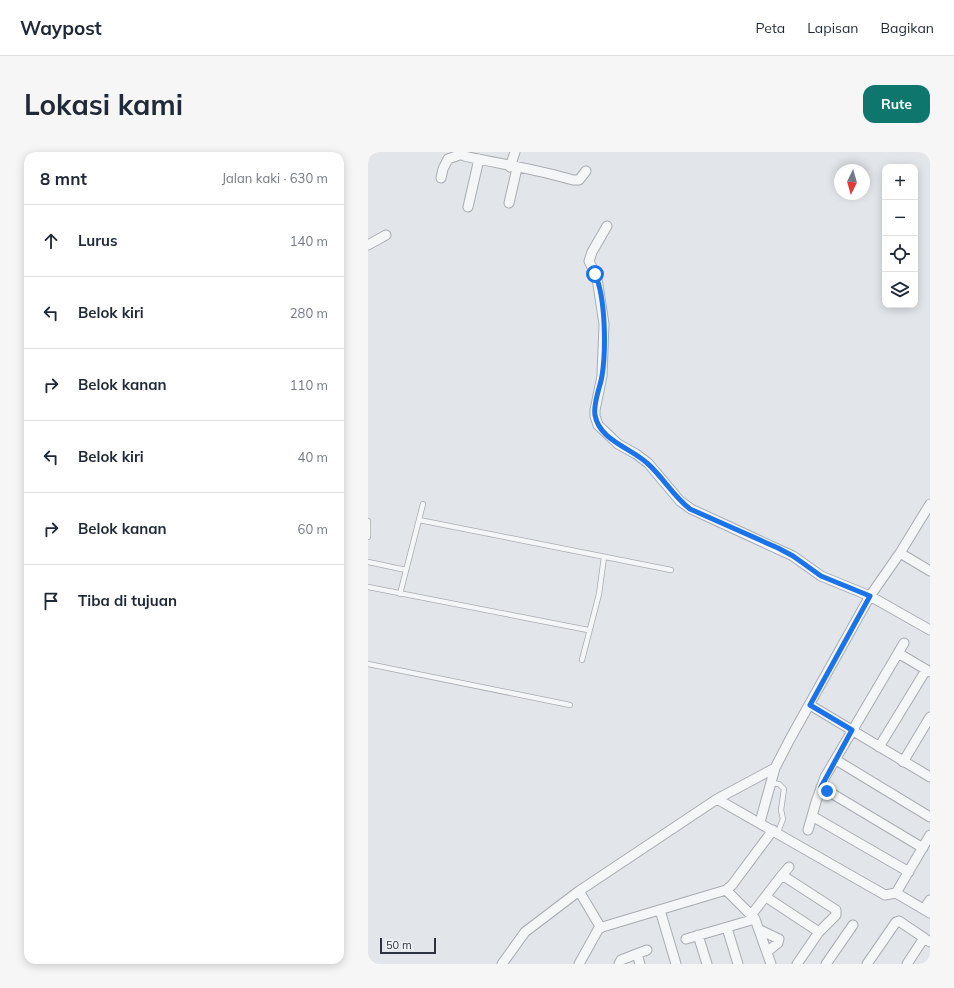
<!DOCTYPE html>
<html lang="id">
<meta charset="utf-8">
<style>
body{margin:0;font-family:Mulish,sans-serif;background:#f6f6f7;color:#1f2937}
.controls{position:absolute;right:12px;top:12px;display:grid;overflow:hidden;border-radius:8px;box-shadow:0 2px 10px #0003}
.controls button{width:36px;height:36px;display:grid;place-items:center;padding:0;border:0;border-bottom:1px solid #e0e1e3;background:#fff;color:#1f2937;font:20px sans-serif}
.compass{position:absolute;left:466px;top:12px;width:36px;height:36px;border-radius:50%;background:#fff;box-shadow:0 2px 10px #0003;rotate:185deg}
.scale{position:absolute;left:12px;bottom:10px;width:56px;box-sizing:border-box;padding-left:4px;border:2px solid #2c333f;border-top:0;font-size:11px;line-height:14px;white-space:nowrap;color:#2c333f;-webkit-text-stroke:3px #f2f4f7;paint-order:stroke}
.stop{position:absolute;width:12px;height:12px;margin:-9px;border:3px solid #1a73e8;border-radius:50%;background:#fff}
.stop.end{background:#1a73e8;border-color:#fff;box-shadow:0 1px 4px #0008}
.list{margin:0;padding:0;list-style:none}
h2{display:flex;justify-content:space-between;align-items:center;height:52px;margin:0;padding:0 16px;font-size:17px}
h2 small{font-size:13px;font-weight:400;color:#747a83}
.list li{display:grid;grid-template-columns:26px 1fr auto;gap:12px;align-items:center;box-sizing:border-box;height:72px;padding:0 16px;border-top:1px solid #e0e1e3}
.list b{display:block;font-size:15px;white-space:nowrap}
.list em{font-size:13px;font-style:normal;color:#747a83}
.icon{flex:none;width:22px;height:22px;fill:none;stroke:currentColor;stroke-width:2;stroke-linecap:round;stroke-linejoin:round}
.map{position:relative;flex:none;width:562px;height:812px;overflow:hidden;border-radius:12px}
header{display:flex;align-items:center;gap:24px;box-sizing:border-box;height:56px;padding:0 20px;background:#fff;border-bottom:1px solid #e0e1e3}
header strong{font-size:19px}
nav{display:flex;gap:22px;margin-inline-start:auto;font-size:14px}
.intro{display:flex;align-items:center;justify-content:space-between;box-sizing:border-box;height:96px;padding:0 24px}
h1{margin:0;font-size:28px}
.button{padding:10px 18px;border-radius:12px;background:#0f766e;color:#fff;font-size:14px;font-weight:700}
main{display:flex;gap:24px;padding:0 24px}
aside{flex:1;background:#fff;border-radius:12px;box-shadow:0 2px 10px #0003}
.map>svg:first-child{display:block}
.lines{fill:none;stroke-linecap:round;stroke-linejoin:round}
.service-casing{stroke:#a8acb3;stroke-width:6}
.minor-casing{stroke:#a8acb3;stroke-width:11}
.service{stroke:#f5f6f8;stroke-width:4.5}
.minor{stroke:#f5f6f8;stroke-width:9}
.route{stroke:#1a73e8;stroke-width:5}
</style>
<header>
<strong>Waypost</strong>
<nav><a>Peta</a><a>Lapisan</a><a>Bagikan</a></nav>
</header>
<div class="intro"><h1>Lokasi kami</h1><a class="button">Rute</a></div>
<main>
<aside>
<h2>8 mnt<small>Jalan kaki · 630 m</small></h2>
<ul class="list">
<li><svg class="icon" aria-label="ahead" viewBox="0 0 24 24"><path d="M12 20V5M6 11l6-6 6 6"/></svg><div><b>Lurus</b></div><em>140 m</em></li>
<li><svg class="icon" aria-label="left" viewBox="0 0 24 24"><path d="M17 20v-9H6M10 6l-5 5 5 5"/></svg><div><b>Belok kiri</b></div><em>280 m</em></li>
<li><svg class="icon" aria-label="right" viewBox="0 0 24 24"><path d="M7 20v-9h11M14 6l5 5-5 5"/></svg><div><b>Belok kanan</b></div><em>110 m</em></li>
<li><svg class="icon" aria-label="left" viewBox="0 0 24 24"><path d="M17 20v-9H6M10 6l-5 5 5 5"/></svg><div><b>Belok kiri</b></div><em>40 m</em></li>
<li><svg class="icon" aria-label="right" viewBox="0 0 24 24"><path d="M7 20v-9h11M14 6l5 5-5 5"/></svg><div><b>Belok kanan</b></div><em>60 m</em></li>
<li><svg class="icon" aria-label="arrive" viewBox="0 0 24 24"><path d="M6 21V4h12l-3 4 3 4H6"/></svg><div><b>Tiba di tujuan</b></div></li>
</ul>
</aside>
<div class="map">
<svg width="562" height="812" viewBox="0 0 562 812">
<rect width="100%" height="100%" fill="#e2e5e9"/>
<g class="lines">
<defs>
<path id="service" d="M51,368L303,418
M0,369V385
M0,410L38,418
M0,435L220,478
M32,442L55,352
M214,508L231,442L236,405
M0,512L202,553
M403,631L411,632L416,637L413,658L415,667L410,680"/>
<path id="minor" d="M94,0L96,4C132,12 169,17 205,28H211L218,19
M142,15L147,0
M73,26L75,17L80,7L94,2
M141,51L149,16
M100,55L111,7
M239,74L224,100L221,109L229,126L236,172L234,224L227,258V264L230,273L250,292L268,302L280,311L312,349L323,357L425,404L453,424L502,444L562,478
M0,93L18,83
M532,401L562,419
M530,501L562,520
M442,553L562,625
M511,595L558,518
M468,608L562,665
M535,610L562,565
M453,635L555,696
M349,647L517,743L528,741L562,683
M444,664L541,720
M392,670L407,616L422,587L502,444L532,401L562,352
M440,678L448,650L457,625L536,491
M414,723L421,715
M358,738L387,767L403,812
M211,739L233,776
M528,741L562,761
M398,745L451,780
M556,757L562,748
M292,758L308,812
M384,762L414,723L468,758V763L451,780L429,812
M359,776L370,812
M392,778L411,787L410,791L400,799
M330,783L339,812
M318,787L387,767
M269,802L272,812
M134,812L157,780L211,739L349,647L407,616
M211,812L231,776L358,738L364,733L405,678
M251,812L253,808L279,798
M458,812L485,773
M499,812L528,770L531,769L562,790
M539,812L556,786"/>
</defs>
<use href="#service" class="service-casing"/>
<use href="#minor" class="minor-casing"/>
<use href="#service" class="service"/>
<use href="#minor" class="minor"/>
</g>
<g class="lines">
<path class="route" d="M227,122C238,146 238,199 234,224C232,236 225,251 227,263C231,288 263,296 279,311C295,325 305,344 322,357L410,396L425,404L453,424L502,444L442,553L484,578L453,635L459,639"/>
</g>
</svg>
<div class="controls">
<button>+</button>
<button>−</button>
<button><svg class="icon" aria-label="locate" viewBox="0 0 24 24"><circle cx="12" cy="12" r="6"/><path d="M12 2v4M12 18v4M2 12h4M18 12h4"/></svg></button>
<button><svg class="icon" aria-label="layers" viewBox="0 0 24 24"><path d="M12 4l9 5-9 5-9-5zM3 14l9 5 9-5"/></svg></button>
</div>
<svg class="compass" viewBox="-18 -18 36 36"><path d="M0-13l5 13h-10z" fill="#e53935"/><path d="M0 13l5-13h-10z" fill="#747a83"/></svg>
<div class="scale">50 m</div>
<div class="stop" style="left:227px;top:122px"></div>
<div class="stop end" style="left:459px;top:639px"></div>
</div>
</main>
